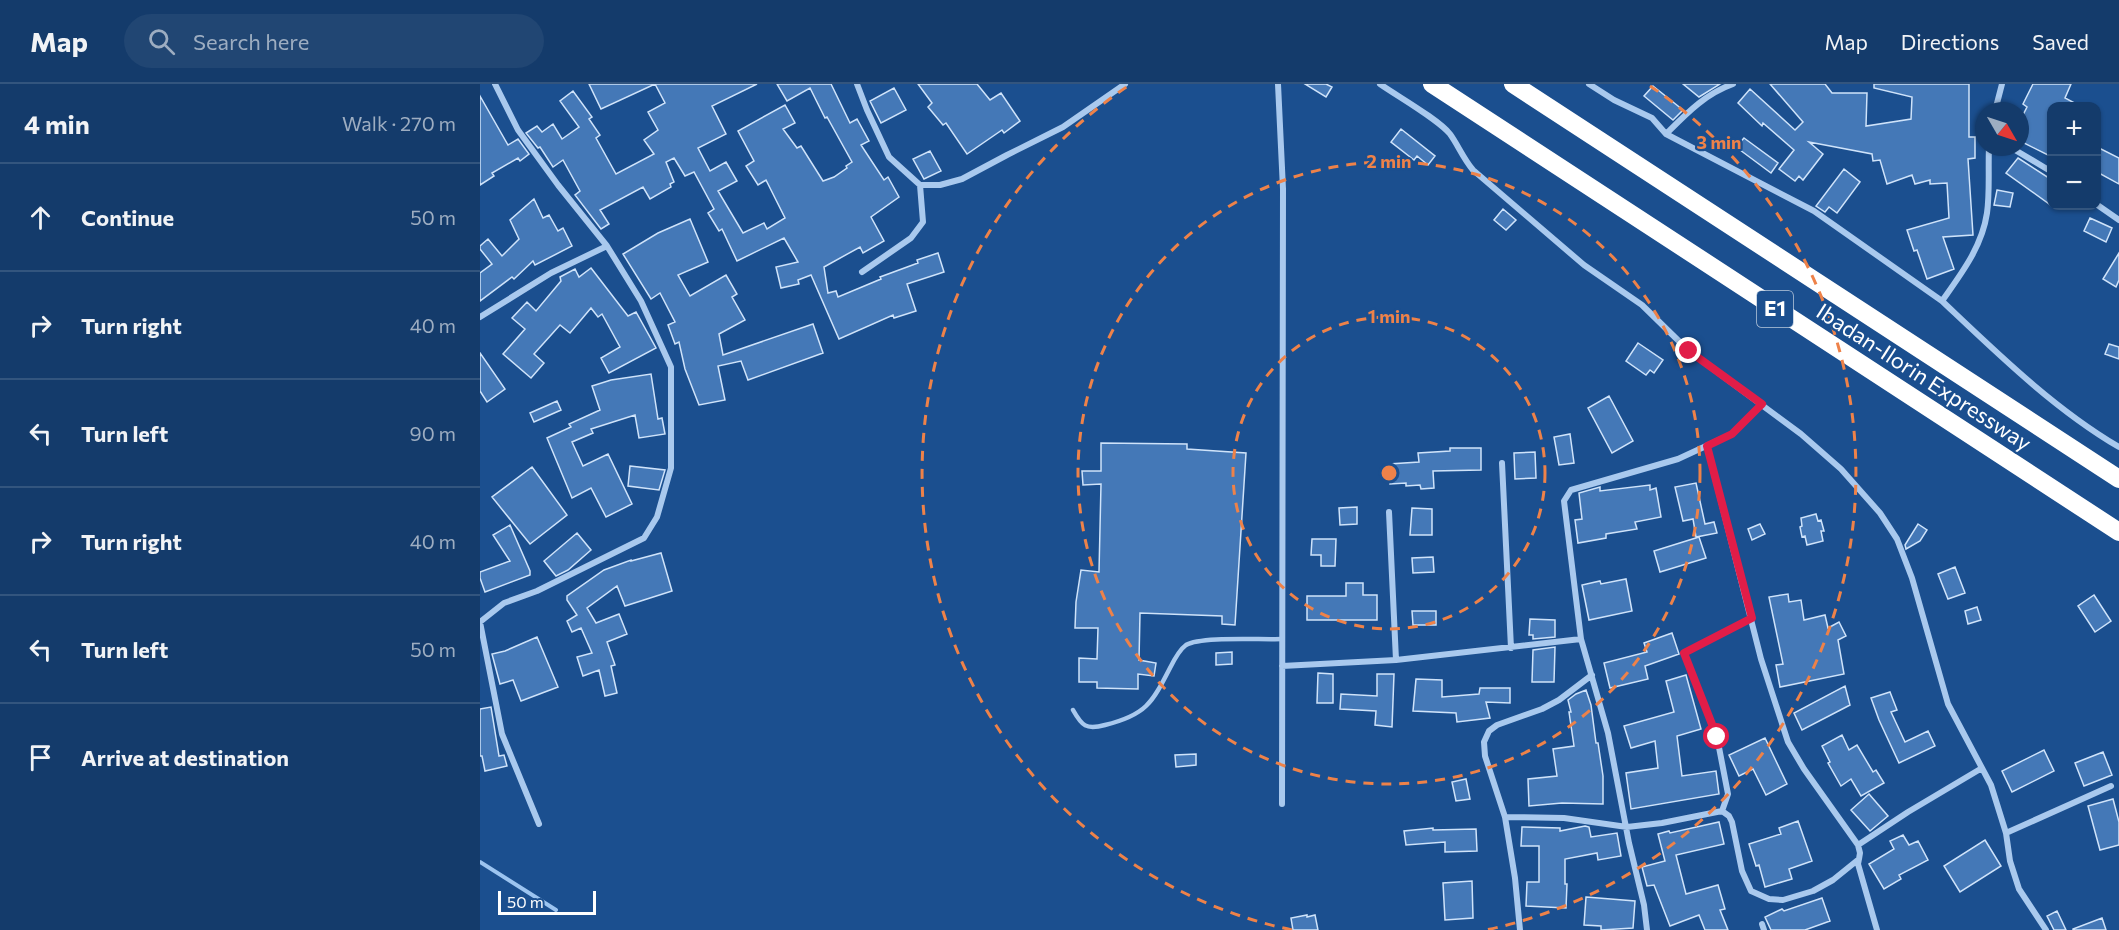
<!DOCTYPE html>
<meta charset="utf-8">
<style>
body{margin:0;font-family:Commissioner,sans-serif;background:#214673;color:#f1f3f6}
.controls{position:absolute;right:18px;top:18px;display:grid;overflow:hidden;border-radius:12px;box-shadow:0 2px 4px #0004}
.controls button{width:54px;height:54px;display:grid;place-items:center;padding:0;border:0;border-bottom:2px solid #33557e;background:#143b6b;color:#f1f3f6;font:30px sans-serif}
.compass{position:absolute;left:1495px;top:18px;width:54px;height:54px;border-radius:50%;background:#143b6b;box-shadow:0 2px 4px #0004;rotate:129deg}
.scale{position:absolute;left:18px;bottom:15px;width:98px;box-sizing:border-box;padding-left:6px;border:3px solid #fff;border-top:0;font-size:16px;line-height:21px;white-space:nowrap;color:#fff;-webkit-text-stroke:4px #1b4f8f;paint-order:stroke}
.stop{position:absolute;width:18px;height:18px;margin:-14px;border:4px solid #e11d48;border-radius:50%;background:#fff}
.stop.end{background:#e11d48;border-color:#fff;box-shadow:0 2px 6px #0008}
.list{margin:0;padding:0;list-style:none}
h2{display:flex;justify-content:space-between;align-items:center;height:78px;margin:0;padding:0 24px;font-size:26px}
h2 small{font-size:20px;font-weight:400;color:#9dadc1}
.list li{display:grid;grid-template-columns:39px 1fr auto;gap:18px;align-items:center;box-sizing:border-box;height:108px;padding:0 24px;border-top:2px solid #33557e}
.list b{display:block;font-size:22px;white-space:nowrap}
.list em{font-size:20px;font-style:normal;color:#9dadc1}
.icon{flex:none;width:33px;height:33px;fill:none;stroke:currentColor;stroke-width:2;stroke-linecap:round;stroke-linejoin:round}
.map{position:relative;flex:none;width:1639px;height:846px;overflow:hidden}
header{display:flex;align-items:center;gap:36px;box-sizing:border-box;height:84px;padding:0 30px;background:#143b6b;border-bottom:2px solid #33557e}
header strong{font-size:28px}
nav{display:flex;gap:33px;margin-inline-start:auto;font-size:21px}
.search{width:420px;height:54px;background:#214673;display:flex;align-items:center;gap:15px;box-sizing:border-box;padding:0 21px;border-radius:33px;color:#9dadc1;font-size:22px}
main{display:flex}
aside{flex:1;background:#143b6b}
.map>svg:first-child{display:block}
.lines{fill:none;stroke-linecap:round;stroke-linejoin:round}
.stream{stroke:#9cc4f0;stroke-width:4}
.building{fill:#4478b7;stroke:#cfe3fa;stroke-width:1.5}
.lane{stroke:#a9c9ee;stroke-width:4.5}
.street{stroke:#a9c9ee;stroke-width:6}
.highway{stroke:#fff;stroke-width:18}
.route{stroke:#e11d48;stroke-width:8}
.ring{fill:none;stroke:#ee8249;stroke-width:3;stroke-dasharray:10 8}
.labels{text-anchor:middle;stroke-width:4.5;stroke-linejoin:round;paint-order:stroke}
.shield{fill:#1b4f8f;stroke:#bbcadd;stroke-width:1.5}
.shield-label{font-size:21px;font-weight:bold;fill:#fff}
.street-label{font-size:22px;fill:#fff;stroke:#1b4f8f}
.centre{fill:#ee8249;stroke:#1b4f8f;stroke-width:3}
.ring-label{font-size:18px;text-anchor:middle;font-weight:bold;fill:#ee8249;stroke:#1b4f8f;stroke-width:4.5;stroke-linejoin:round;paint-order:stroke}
</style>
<header>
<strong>Map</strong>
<div class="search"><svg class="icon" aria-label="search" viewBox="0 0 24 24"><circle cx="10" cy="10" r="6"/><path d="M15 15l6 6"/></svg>Search here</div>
<nav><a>Map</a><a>Directions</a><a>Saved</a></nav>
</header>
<main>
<aside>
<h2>4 min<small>Walk · 270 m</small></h2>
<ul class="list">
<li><svg class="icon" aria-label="ahead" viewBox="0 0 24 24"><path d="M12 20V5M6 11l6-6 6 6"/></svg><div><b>Continue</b></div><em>50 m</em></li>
<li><svg class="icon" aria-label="right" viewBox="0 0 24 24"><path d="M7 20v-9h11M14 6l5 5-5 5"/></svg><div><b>Turn right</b></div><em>40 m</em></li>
<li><svg class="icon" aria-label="left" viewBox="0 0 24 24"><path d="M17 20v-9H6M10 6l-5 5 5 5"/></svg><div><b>Turn left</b></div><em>90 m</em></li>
<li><svg class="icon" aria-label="right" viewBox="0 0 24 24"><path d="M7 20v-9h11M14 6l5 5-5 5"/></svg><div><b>Turn right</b></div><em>40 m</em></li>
<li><svg class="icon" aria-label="left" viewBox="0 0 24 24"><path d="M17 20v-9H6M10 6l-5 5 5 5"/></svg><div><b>Turn left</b></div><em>50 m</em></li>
<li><svg class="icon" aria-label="arrive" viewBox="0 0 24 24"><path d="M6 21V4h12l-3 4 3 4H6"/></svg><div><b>Arrive at destination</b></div></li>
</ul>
</aside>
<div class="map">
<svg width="1639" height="846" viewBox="0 0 1639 846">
<rect width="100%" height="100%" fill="#1b4f8f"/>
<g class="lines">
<path class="stream" d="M0,778L76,826"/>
</g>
<path class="building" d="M109,0H277L232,22L246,50L218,64L230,87L246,78L257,97L238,107L263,149L284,139L287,145L305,134L286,96L278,101L266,82L274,77L258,47L305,21L315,39L303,45L317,64L321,62L343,97L354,93L367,84L366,82L372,78L347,33L345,34L330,4L307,17L297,0H351L370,39L377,35L389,57L381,61L404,96L408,93L419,113L391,133L404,157L383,169L380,163L344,183L348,209L356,207L358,213L401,195L400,193L438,179L437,176L458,169L464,188L427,200L436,227L414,234L413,231L359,255L331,191L318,196L319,200L301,204L296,183L318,178L304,154L257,177L242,145L239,147L228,129L234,125L214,88L205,92L194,74L186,78L194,98L190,100L191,103L170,115L163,103L120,126L129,140L121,145L95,111L100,107L83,76L73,83L60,63L58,64L46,49L57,42L62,48L73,40L82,55L99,43L80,17L93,7L112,33L109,35L120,51L116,54L136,90L174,70L164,56L178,46L168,28L185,19L175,0L121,25Z
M438,0H497L510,16L521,9L540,37L524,49L522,46L487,70L466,39L463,41L448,23L452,19Z
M825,0H846L852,3L846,13Z
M1203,0H1240L1219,13Z
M1290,0H1345L1352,9H1387L1386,42L1431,35L1432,13L1394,4V0H1489V53H1495V74L1488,75L1493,151L1463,153L1474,185L1447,195L1437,166L1434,167L1427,146L1469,134L1467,99L1450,100V96L1435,100L1432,91L1407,100L1400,76L1393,77L1392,70L1329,58L1343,70L1323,96L1319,92L1315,97L1299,85L1314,66L1283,39L1282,42L1258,19L1270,5L1315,46L1323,38Z
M1553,0H1591L1585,14L1600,22H1572V73L1540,57V37L1547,23L1543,20Z
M1173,2L1203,26L1193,36L1164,12Z
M414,4L426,26L401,39L390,17Z
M0,12L28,61L38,55L49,70L40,77L38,74L12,89L14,92L0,101Z
M921,45L955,72L948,81L937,72L934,76L911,58Z
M1264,54L1298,79L1291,89L1256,63Z
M1617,63L1639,74V100L1617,88Z
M450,67L461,87L444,95L433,75Z
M1538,74L1572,96V122L1526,89Z
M1364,85L1380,98L1357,129L1349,123L1345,128L1336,122Z
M1517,106L1533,109L1530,123L1514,121Z
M54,115L63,134L69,131L78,147L83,144L92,162L55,181L53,177L34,195L32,193L0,217V189L12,180L0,165V162L8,155L22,172L39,155L30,136Z
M1023,125L1036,136L1026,146L1014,136Z
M1610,134L1632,144L1626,158L1604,147Z
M210,135L228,178L198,191L210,212L246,191L257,210L252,213L265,236L239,250L243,271L333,240L343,269L268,296L261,277L238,282L245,316L219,321L205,285L199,258L195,260L188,241L195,238L180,209L171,215L143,170L178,149Z
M1639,169V196L1636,203L1623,195Z
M111,184L148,232L156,228L176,264L129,289L121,274L140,263L122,230L118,233L111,224L90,249L80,241L54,270L64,279L51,294L23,270L45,245L32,234L47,218L56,227L81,197L80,193L95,185L99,193Z
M1158,259L1183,276L1174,289L1170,286L1166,291L1146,277Z
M1629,260L1639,263V275L1625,270Z
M0,269L25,305L7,318L0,307Z
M171,290L178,335L182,334L185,350L159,354L155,331L111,345L113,349L92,358L103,382L128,370L152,420L126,433L111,404L92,414L67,354L91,343L89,340L120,326L112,302L131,296Z
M1129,312L1153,357L1132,369L1108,324Z
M77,317L81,326L54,338L50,329Z
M1090,350L1094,379L1079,381L1074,353Z
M621,359L707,360V365L766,369L755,541L742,540V532L660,529L659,576L676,579L674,592L658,590V605L617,604V598H599V574L617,575L618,544H595L596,518L601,486L619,488L621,400L603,401L602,387H621Z
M970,364H1001V386L953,387L954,404L941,405L940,401L926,402V399L910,400L909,380L939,378L938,369L970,367Z
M1055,368L1056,394L1035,395L1034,369Z
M150,382L185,386L179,406L148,402Z
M52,383L87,431L50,460L12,413Z
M1216,399L1225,440L1234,438L1237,449L1216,453L1213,435L1203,437L1195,403Z
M1170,401V406L1176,404L1181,433L1155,438L1157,445L1126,450V454L1098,459L1095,436L1102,435L1099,409L1120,403V407Z
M877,423V440L860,441L859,424Z
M932,424L952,425V451H930Z
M1336,430L1338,437L1341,436L1344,447H1341L1343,457L1327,461L1325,452L1322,453L1320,443L1322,442L1321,434Z
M1280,440L1285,450L1272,456L1268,445Z
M1438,440L1447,446L1440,457L1426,465L1425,461Z
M30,441L50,487V491L5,508L0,494V488L30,477L13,451Z
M97,449L111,466L88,486L76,492L64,477Z
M1219,453L1226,474L1180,488L1174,467Z
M832,455H856L855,482H841V471H831Z
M181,469L192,507L145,522L137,502L107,524L116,539L139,530L147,550L127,558L135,581L131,582L137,609L125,612L119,586L103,592L97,573L112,569L101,544L92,548L87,537L97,531L87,516V512L124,486L151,476V477Z
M953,473L954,488L933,489L932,474Z
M1475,483L1485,509L1468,515L1458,490Z
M1146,495L1152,527L1109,536L1102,501L1120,497L1121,500Z
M866,499H883V511H897V536H827V512H866Z
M1308,510L1309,518L1321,516L1324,536L1345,531L1348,544L1359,538L1366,552L1358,556L1364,590L1300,603L1296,581L1303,580L1289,513Z
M1614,511L1631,537L1615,548L1598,522Z
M1497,523L1501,536L1488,540L1485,527Z
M932,527H956V541H933Z
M1050,535L1075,536V553L1053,555V551H1049Z
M1192,549L1199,570L1165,582L1168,595L1130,604L1124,579L1167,568L1164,559Z
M57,553L78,603L41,617L33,596L20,600L12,570L25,567Z
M1075,563L1074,598H1052L1053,566Z
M752,568V580L736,581V569Z
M838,589L853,590V619H837Z
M897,590H914L912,643L895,641L896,627L860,625L861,610L897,612Z
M1206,591L1221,645L1197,652L1202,692L1236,687L1239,710L1151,725L1146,689L1178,684L1175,657L1151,664L1144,642L1194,628L1186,597Z
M936,595L962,596V613L999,610L1000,604H1030V619L1006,618L1010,634L977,638L976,629L933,627Z
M1365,602L1370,621L1322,646L1314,629Z
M1106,606L1111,621L1116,659H1118L1123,692V720L1082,719L1049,722L1048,695L1077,692L1073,665L1094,662L1089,628H1091L1088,616L1096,610Z
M1410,608L1417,626L1411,628L1425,658L1448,647L1455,662L1419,679L1399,636L1391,614Z
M11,623L19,672L24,671L27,682L5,687L2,672H0V625Z
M1362,651L1369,666L1377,661L1393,688L1396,686L1404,699L1381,712L1371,695L1361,702L1348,679L1350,678L1342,662Z
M1285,654L1307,700L1286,711L1273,685L1259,692L1249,671Z
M1564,666L1574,687L1532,708L1522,687Z
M1623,668L1632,691L1604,702L1595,679Z
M716,670V681L696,683L695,671Z
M986,695L990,715L976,717L972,698Z
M1389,710L1408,732L1390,747L1371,726Z
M1633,715L1639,738V761L1620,766L1608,722Z
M1318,737L1332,777L1309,785L1312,795L1285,803L1279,781L1276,782L1269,760L1301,750L1299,744Z
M1239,738L1244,760L1196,771L1206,810L1238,801L1245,825L1240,826L1248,846H1225L1219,831L1190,842L1174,801L1167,802L1162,783L1185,777L1178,750L1189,747L1190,749Z
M1105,742L1109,743L1111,753L1137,749L1141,772L1118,776L1117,769L1085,775V800H1087L1086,824L1046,822L1047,798H1059V762H1041L1042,743L1080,744V747Z
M953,744V746L996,745L997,767L965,768V758L926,761L924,747Z
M1423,751L1429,761L1438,757L1448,776L1419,791L1421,795L1404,805L1389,780L1414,765L1410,757Z
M1505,756L1521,782L1480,808L1464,782Z
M992,797L993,834L965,836L963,799Z
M1106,813L1155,817L1153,844L1121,846V842L1104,841Z
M1342,814L1350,837L1325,846H1291L1285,833L1302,825L1304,827Z
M1577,827L1586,846H1574L1567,832Z
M827,831V833L835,831L838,846H813L811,834Z
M1622,834L1626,846H1593V845Z"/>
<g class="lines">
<path class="lane" d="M593,626C602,642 606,646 625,641C666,631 672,619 690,584C694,576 699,566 706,561C721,552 781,556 802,555"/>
<path class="street" d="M15,0L38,46L78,101L127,162L161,217L191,283V384L177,433L164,454L57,507L24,519L0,538L22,650L59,740
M377,0L387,26L409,73L440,101H460L482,95L527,71L583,43L645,0
M798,0L803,105L802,720
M900,0C917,12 958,35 970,50C978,61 983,74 993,86L1104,181L1162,221L1209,267L1321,350L1361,385L1400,429L1417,455L1432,494L1468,620L1511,701L1526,749L1530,777L1539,805L1566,846
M1109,0L1134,16L1172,34L1186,50L1334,127L1462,217
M1515,27L1522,0
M1186,50C1207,29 1225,10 1253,0
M1509,63C1508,85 1510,108 1507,129C1502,163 1481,190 1462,217C1517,269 1574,325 1639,363
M1530,63L1572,88
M1616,120L1639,136
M382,188L431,154L443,138L440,101
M0,233L71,189L127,162
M1022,379L1031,564
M909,428L916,576
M802,582L916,576L1101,555
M1242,727L1248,710L1237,653L1204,569L1272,534
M1025,733L1084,734L1147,743L1182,739L1242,727L1249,732L1252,738L1262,787L1271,807L1289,815L1303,816L1333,807L1353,796L1379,775L1380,769L1378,761L1324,685L1308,658L1281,575L1227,362
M1526,749L1631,702
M1378,761L1428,728L1502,684
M1379,775L1378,780L1397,846
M1282,840L1284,846
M1040,846L1035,794L1025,733L1005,672L1004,658L1009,647L1017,641L1062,625L1079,616L1112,591
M1167,846L1164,821L1149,759L1128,649L1101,555L1084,417L1091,406L1198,375L1252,350L1282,320"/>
<path class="highway" d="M952,0L1639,448
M1033,0L1639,395"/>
</g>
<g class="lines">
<path class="route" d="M1209,267L1282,320L1252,350L1227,362L1272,534L1204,569L1237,653"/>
</g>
<g class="ring">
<circle cx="909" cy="389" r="156"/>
<circle cx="909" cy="389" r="311"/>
<path d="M812 846A467 467 0 0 1 648 2M1170 2A467 467 0 0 1 1006 846"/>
</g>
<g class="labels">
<rect class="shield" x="1277" y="207" width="36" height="36" rx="4.5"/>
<g class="shield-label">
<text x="1295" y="232">E1</text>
</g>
<g class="street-label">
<text transform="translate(1444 293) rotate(33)" y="8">Ibadan-Ilorin Expressway</text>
</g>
</g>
<circle cx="909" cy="389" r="9" class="centre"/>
<g class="ring-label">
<text x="1239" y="65">3 min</text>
<text x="909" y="84">2 min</text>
<text x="909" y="239">1 min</text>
</g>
</svg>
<div class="controls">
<button>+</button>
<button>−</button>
</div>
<svg class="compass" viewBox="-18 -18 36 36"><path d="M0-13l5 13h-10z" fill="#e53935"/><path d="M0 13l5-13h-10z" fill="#9dadc1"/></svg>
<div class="scale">50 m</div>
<div class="stop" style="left:1237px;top:653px"></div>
<div class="stop end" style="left:1209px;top:267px"></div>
</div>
</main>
